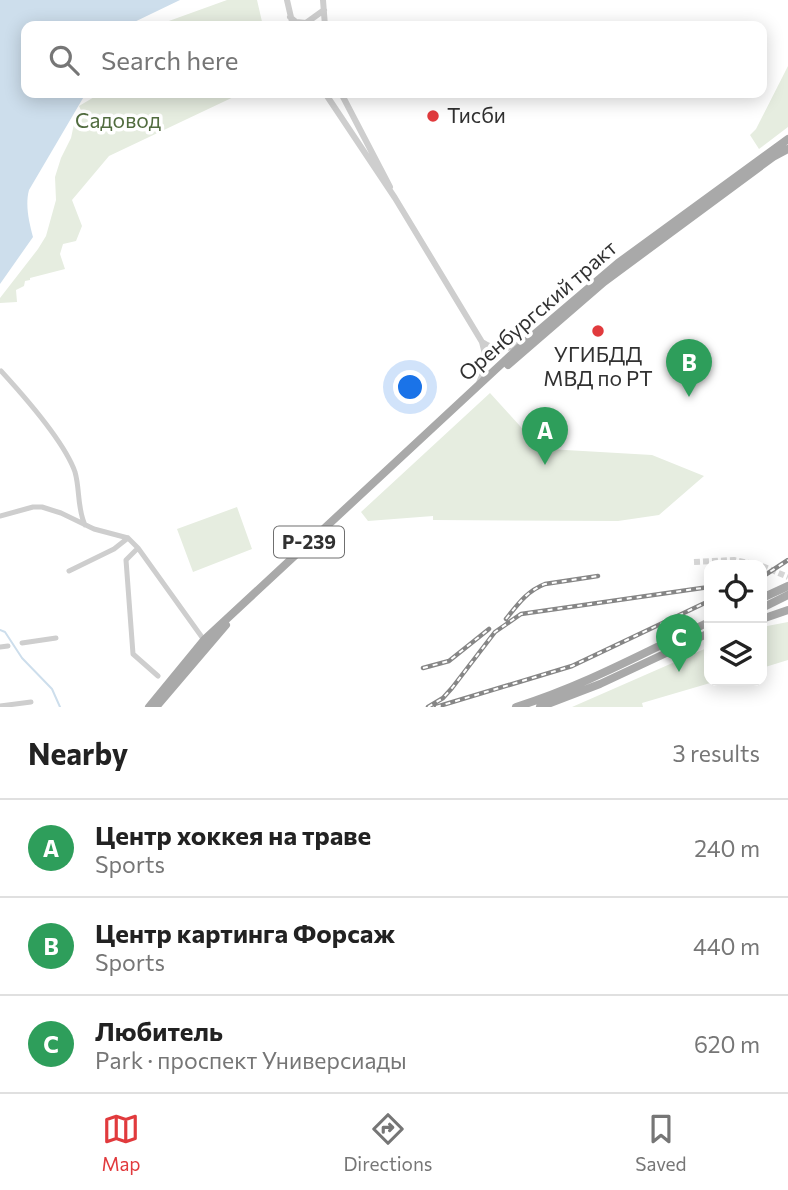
<!DOCTYPE html>
<meta charset="utf-8">
<style>
body{margin:0;font-family:Commissioner,sans-serif;background:#f6f6f6;color:#222}
.controls{position:absolute;right:21px;bottom:21px;display:grid;overflow:hidden;border-radius:14px;box-shadow:0 4px 18px #0003}
.controls button{width:63px;height:63px;display:grid;place-items:center;padding:0;border:0;border-bottom:2px solid #e0e0e0;background:#fff;color:#222;font:35px sans-serif}
.you{position:absolute;left:411px;top:388px;width:24px;height:24px;margin:-18px;border:5px solid #fff;border-radius:50%;background:#1a73e8;box-shadow:0 0 0 10px #1a73e833}
.badge{display:grid;place-items:center;width:46px;height:46px;border-radius:50%;background:#e13a3d;color:#fff;font-size:23px;font-weight:700}
.pin{position:absolute;translate:-50% -58px;filter:drop-shadow(0 2px 4px #0008)}
.pin::after{content:'';position:absolute;top:37px;width:24px;height:21px;background:inherit;clip-path:polygon(0 0,100% 0,50% 100%)}
.list{margin:0;padding:0;list-style:none}
h2{display:flex;justify-content:space-between;align-items:center;height:91px;margin:0;padding:0 28px;font-size:30px}
h2 small{font-size:23px;font-weight:400;color:#767676}
.list li{display:grid;grid-template-columns:46px 1fr auto;gap:21px;align-items:center;box-sizing:border-box;height:98px;padding:0 28px;border-top:2px solid #e0e0e0}
.list b{display:block;font-size:26px;white-space:nowrap}
.list p{margin:0;font-size:23px;white-space:nowrap;color:#767676}
.list em{font-size:23px;font-style:normal;color:#767676}
.icon{flex:none;width:38px;height:38px;fill:none;stroke:currentColor;stroke-width:2;stroke-linecap:round;stroke-linejoin:round}
.map{position:relative;flex:none;width:788px;height:707px;overflow:hidden}
.search{position:absolute;background:#fff;box-shadow:0 4px 18px #0003;left:21px;right:21px;top:21px;height:77px;display:flex;align-items:center;gap:18px;box-sizing:border-box;padding:0 24px;border-radius:14px;color:#767676;font-size:26px}
.sheet{height:385px;background:#fff}
nav{display:flex;justify-content:space-around;align-items:center;box-sizing:border-box;height:98px;border-top:2px solid #e0e0e0;background:#fff;font-size:19px;color:#767676}
nav a{display:grid;justify-items:center;gap:4px}
nav .on{color:#e13a3d}
.map>svg:first-child{display:block}
.green{fill:#e6ede0}
.water{fill:#cddeec}
.lines{fill:none;stroke-linecap:round;stroke-linejoin:round}
.stream{stroke:#cddeec;stroke-width:2}
.tertiary-tunnel{stroke:#d6d6d6;stroke-width:6;stroke-dasharray:6 3;stroke-linecap:butt}
.minor{stroke:#cecece;stroke-width:5}
.tertiary{stroke:#cecece;stroke-width:6}
.primary{stroke:#a9a9a9;stroke-width:8}
.rail-casing{stroke:#868686;stroke-width:4.5}
.rail{stroke:#fff;stroke-width:2;stroke-dasharray:5;stroke-linecap:butt}
.poi-dot{fill:#e13a3d;stroke:#fff;stroke-width:2.5}
.labels{text-anchor:middle;stroke-width:7;stroke-linejoin:round;paint-order:stroke}
.shield{fill:#fff;stroke:#6f6f6f;stroke-width:2}
.shield-label{font-size:19px;font-weight:bold;fill:#313131}
.poi-label{font-size:21px;fill:#313131;stroke:#fff;text-anchor:start}
.park-label{font-size:21px;fill:#516c3f;stroke:#fff}
.street-label{font-size:21px;fill:#313131;stroke:#fff}
</style>
<div class="map">
<svg width="788" height="707" viewBox="0 0 788 707">
<rect width="100%" height="100%" fill="#fff"/>
<path class="green" d="M227,0H257L263,26H155Z
M788,66V127L759,149L750,135L756,129Z
M101,93H242L109,156L72,200L82,226L76,241L63,244L60,254L65,269L30,278V280L25,281L24,286L16,290L17,302L0,303V298L38,249L46,236L56,200L55,177L61,158L71,138L74,124L80,114L85,119L79,106Z
M490,393L529,436L531,448L652,455L704,476L659,515L618,521L433,520V516L368,521L361,512Z
M237,507L252,549L193,572L177,529Z
M788,622V660L762,668V627Z
M709,647V681H717L642,703L643,707H572Z"/>
<path class="water" d="M0,0H180L126,26H26V93H86L29,190C25,205 29,222 33,237L0,284Z"/>
<g class="lines">
<path class="stream" d="M0,630L5,632L22,658L52,689L60,707"/>
<path class="tertiary-tunnel" d="M694,562L734,560L759,565
M762,566L788,577"/>
<path class="minor" d="M1,371C23,395 64,441 75,472C80,489 77,508 85,525
M0,516L33,507H42L61,513L94,529L128,538L138,548L204,640
M138,548L126,560L133,654L158,676
M69,571L114,549L128,538
M22,643L56,638
M0,647L8,646
M0,706L31,702"/>
<path class="tertiary" d="M287,0L293,26
M323,0L325,26
M290,17L296,22L306,23L324,10
M325,93L395,198L482,342L487,362L479,383
M341,93L390,187
M482,342C497,352 506,350 522,343"/>
<path class="primary" d="M508,365L604,282L773,157L788,149
M762,598L788,586
M762,608L788,595
M762,619L788,610
M149,707L204,640L524,343L618,263L788,139
M156,707L226,625
M516,707C584,686 645,652 709,622
M540,707L600,684L709,633"/>
<defs>
<path id="rail" d="M762,577L788,560
M506,619C518,604 527,591 545,584L598,576
M423,668L449,661L489,629
M428,707L443,698L452,688L495,632L521,614L709,587
M436,707L572,666L709,601"/>
</defs>
<use href="#rail" class="rail-casing"/>
<use href="#rail" class="rail"/>
</g>
<g class="poi-dot">
<circle cx="433" cy="116" r="7"/>
<circle cx="598" cy="331" r="7"/>
</g>
<g class="labels">
<rect class="shield" x="274" y="526.5" width="70" height="31" rx="5"/>
<g class="shield-label">
<text x="309" y="549">Р-239</text>
</g>
<g class="poi-label">
<text x="447" y="123">Тисби</text>
<text x="598" y="362" text-anchor="middle">УГИБДД<tspan x="598" dy="24">МВД по РТ</tspan></text>
</g>
<g class="park-label">
<text x="118" y="128">Садовод</text>
</g>
<g class="street-label">
<text transform="translate(538 311) rotate(-41)" y="7">Оренбургский тракт</text>
</g>
</g>
</svg>
<div class="controls">
<button><svg class="icon" aria-label="locate" viewBox="0 0 24 24"><circle cx="12" cy="12" r="6"/><path d="M12 2v4M12 18v4M2 12h4M18 12h4"/></svg></button>
<button><svg class="icon" aria-label="layers" viewBox="0 0 24 24"><path d="M12 4l9 5-9 5-9-5zM3 14l9 5 9-5"/></svg></button>
</div>
<div class="you"></div>
<div class="pin badge" style="left:545px;top:465px;background:#2e9e5b">A</div>
<div class="pin badge" style="left:689px;top:397px;background:#2e9e5b">B</div>
<div class="pin badge" style="left:679px;top:672px;background:#2e9e5b">C</div>
<div class="search"><svg class="icon" aria-label="search" viewBox="0 0 24 24"><circle cx="10" cy="10" r="6"/><path d="M15 15l6 6"/></svg>Search here</div>
</div>
<section class="sheet">
<h2>Nearby<small>3 results</small></h2>
<ul class="list">
<li><span class="badge" style="background:#2e9e5b">A</span><div><b>Центр хоккея на траве</b><p>Sports</p></div><em>240 m</em></li>
<li><span class="badge" style="background:#2e9e5b">B</span><div><b>Центр картинга Форсаж</b><p>Sports</p></div><em>440 m</em></li>
<li><span class="badge" style="background:#2e9e5b">C</span><div><b>Любитель</b><p>Park · проспект Универсиады</p></div><em>620 m</em></li>
</ul>
</section>
<nav>
<a class="on"><svg class="icon" aria-label="map" viewBox="0 0 24 24"><path d="M3 6l6-2 6 2 6-2v14l-6 2-6-2-6 2zM9 4v14M15 6v14"/></svg>Map</a>
<a><svg class="icon" aria-label="directions" viewBox="0 0 24 24"><path d="M12 3l9 9-9 9-9-9zM9 14v-3h6M13 9l2 2-2 2"/></svg>Directions</a>
<a><svg class="icon" aria-label="saved" viewBox="0 0 24 24"><path d="M7 4h10v16l-5-4-5 4z"/></svg>Saved</a>
</nav>
